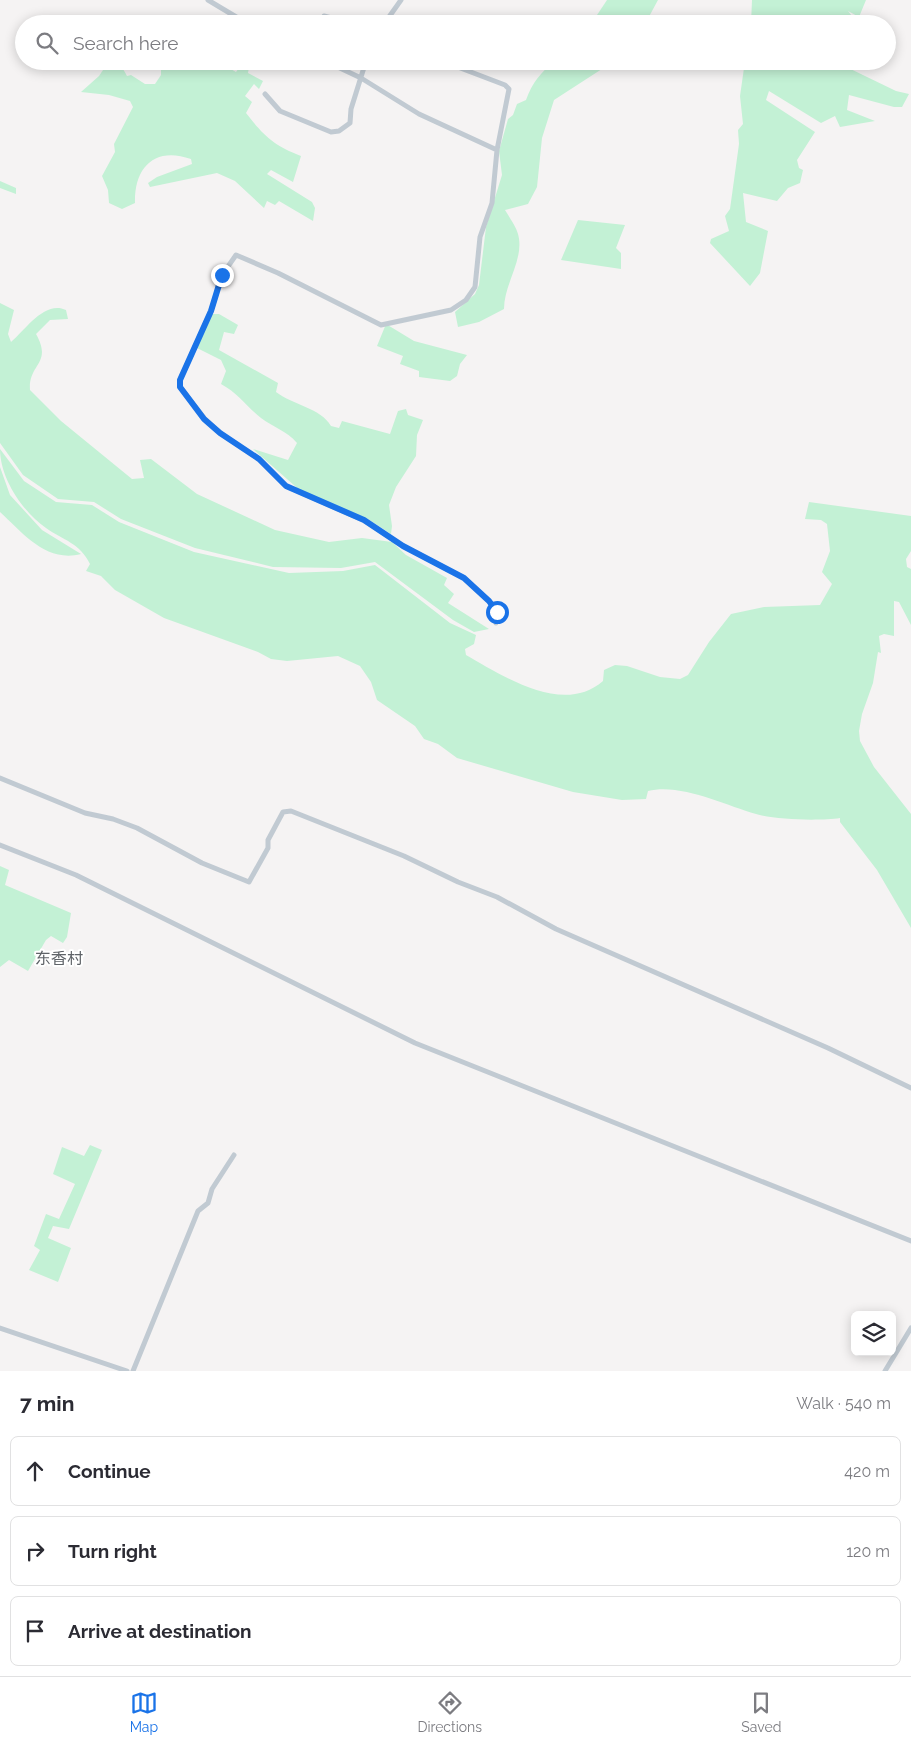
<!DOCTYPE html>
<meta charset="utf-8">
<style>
body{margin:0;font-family:Raleway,"Noto Sans SC",sans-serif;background:#f2f2f3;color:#2b2b33}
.controls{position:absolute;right:15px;bottom:15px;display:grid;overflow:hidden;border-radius:8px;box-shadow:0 2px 12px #0003}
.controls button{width:45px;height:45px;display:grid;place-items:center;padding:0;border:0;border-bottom:1px solid #e1e1e2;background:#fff;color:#2b2b33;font:25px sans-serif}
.stop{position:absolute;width:15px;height:15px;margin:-11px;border:4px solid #1a73e8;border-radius:50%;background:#fff}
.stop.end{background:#1a73e8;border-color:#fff;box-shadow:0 1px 5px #0008}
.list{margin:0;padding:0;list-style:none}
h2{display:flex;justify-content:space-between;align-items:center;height:65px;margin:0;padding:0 20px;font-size:21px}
h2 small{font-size:16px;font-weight:400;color:#7c7c81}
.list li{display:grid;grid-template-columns:32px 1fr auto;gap:15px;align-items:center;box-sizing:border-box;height:70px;margin:0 10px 10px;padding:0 10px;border:1px solid #e1e1e2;border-radius:8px}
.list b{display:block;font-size:19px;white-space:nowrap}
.list em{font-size:16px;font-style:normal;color:#7c7c81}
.icon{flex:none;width:28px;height:28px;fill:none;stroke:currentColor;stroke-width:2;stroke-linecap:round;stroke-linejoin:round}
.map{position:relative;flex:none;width:911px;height:1371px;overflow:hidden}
.search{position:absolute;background:#fff;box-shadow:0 2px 12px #0003;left:15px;right:15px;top:15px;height:55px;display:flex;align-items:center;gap:12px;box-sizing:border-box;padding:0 18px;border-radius:28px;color:#7c7c81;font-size:19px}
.sheet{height:305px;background:#fff}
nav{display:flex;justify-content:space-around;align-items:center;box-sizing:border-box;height:70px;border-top:1px solid #e1e1e2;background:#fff;font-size:14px;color:#7c7c81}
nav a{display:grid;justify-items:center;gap:2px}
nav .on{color:#1a73e8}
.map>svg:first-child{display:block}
.green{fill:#c3f1d5}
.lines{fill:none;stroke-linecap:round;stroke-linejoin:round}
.street{stroke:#c1cad2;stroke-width:5}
.route{stroke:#1a73e8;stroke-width:6}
.labels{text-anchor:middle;stroke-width:4;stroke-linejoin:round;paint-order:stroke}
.quarter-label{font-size:16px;fill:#5f6368;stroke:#fff}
</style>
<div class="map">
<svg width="911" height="1371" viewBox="0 0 911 1371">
<rect width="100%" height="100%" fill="#f5f3f3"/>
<path class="green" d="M607,0H658L645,24H591Z
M752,0H866L859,17L848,11L856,21L850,24H751Z
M109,61C118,61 123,68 127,76L131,75L145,84H155L161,75V64L182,61H227L229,63L227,67L236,72L242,64L249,67L248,73L263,81L259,89L254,84L245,96L252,102L246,113C264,136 273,145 301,156L293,182L271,170L267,174L312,202L315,208L313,221L279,201L275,205L267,201L264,208L235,181L217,173L150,187L148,183L157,177L192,164L191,159C155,146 134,167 135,203L122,209L109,203L108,190L102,176L115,152L114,144L133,107L130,101L109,95L81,92L99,76Z
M555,61H608L605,67L554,100L542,138L537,187L528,204L505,210C509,217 516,226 518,234C525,259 504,283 504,309L479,322L458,327L455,312L475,294L479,285L486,227L502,175L499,151L508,119L513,115L517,104L526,100C532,83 541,72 555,61Z
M745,61H834L896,91L909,94L902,107H894L849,95L847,110L875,121L840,127L835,116L821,123L769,91L766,100L815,132L797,160L799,168L803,170L800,183L788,188L777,201L743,193L746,222L768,231L760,273L750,286L710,243L711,239L729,231L725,216L730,209L739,144L738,130L743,124L740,96Z
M0,181L16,188V194L0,188Z
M578,220L625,225L616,248L621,253V269L561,260Z
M0,303L14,310L8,334L11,342C26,329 45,300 66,310L68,319L50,320L36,334C53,364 28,364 30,390L61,421L132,479L144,478L140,460L151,459L197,494L275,530L329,542L362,538L392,542L406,555L447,578L444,585L454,594L448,603L489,629L474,632L453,620L375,562L341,568L273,567L195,548L121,519L94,502L58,499L23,475L0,443Z
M211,314H219L238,325L234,334L224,332L219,350L278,383L276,392C293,405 321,408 331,426L339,428L342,421L390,434L398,411L406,409L408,415L423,420L417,435L416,456L396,487L389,505L392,526L391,534L368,519L304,494L253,449L288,460L297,443C287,431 273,427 261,418C247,407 238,393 221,384L226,371L221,360L197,348Z
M386,324L414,341L467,355L460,364L457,376L450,381L419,377V371L400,364L403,356L377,346Z
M0,449L24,481L56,502L92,505L119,522L194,552L289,573L343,571L375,565L450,623L476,635L474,644L465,649L466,655C503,676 563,716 603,681L604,670L615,665L627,666L660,677L680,679L688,675L709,642L731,614L764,607L820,605L832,584L822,572L830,551L827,524L821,520L805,519L809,502L911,516V551L906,559L907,567L911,569V625L899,602L894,601V636L884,634L879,636L881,653L878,652L873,683L862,714L859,731L860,741L874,767L911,814V928L877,870L840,822V818C821,821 774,820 756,814C724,805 681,783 648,791L646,799L622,800L573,792L457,758L438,744L424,739L415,726L377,700L371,682L360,666L338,656L287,661L271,659L258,652L164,618L115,590L101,576L86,571L90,564C80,543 63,540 46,528C22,511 0,478 0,449Z
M0,467L10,495L42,530L81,554C46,563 23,533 0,512Z
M0,866L9,870L5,885L71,913L67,937L63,943L51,936L46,940L28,971L9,960L0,967Z
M90,1145L102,1150L69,1229L53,1226L48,1238L71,1248L58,1282L29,1270L40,1250L34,1246L46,1214L59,1219L75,1184L53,1174L62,1147L84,1156Z"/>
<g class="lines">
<path class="street" d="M208,0L248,24
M324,16L354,24
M384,24L401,0
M325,61L361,78L419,114L497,150
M442,61L505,85L509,89L497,150L492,203L480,237L475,287L466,300L451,310L381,325L278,273L236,255L222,275L211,311L180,380V387L205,419L220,433L259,459L286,486L363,520L403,546L464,578L489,601L497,612L496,623
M265,94L280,111L331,132L339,131L350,123L351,109L366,61
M0,778L85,813L113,819L137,828L202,863L249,882L268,848V840L283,812L291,811L404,856L458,882L497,897L556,929L828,1048L911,1088
M0,845L76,875L415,1043L911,1241
M0,1328L127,1371
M133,1371L198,1211L208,1203L212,1189L234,1155
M885,1371L911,1328"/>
</g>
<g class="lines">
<path class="route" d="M222,275L211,311L180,380V387L204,419L220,433L259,459L286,486L364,520L403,546L464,578L489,601L497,612"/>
</g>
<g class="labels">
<g class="quarter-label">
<text x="59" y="964">东香村</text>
</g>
</g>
</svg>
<div class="controls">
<button><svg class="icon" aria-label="layers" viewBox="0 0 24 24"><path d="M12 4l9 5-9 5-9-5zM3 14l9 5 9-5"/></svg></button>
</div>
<div class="stop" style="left:497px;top:612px"></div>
<div class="stop end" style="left:222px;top:275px"></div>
<div class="search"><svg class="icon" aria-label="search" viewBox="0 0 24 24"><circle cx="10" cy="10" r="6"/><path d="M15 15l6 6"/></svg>Search here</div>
</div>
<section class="sheet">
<h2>7 min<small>Walk · 540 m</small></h2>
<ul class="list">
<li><svg class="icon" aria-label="ahead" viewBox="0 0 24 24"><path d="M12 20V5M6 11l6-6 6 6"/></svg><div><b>Continue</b></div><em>420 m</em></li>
<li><svg class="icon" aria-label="right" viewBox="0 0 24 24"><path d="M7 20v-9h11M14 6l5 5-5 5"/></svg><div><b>Turn right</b></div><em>120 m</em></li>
<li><svg class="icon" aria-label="arrive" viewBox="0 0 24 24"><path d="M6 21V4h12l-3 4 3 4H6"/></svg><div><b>Arrive at destination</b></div></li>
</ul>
</section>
<nav>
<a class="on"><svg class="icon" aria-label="map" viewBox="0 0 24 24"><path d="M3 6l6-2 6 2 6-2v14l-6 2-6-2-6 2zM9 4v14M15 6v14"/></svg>Map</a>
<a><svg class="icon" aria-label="directions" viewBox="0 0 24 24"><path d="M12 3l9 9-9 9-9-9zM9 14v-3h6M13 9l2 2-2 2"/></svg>Directions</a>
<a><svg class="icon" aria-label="saved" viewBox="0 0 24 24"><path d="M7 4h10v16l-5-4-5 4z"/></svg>Saved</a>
</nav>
